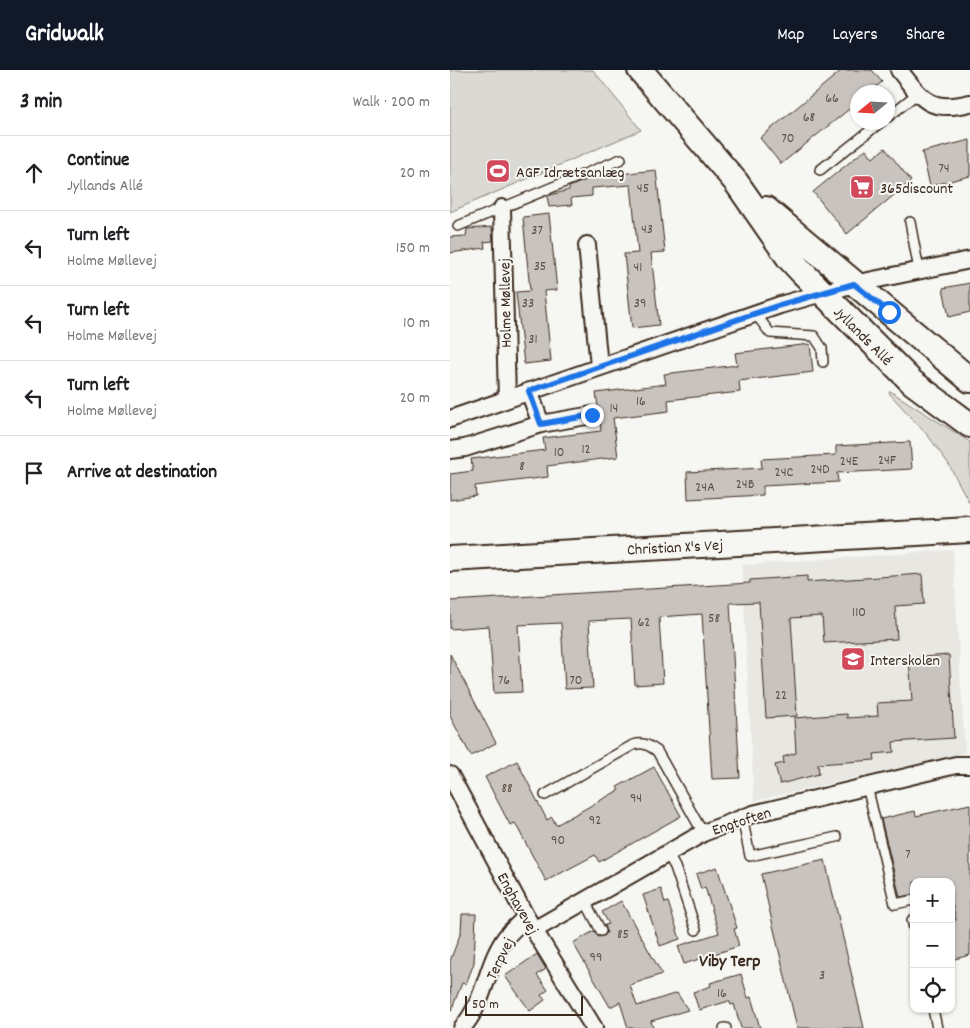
<!DOCTYPE html>
<meta charset="utf-8">
<style>
body{margin:0;font-family:Dekko,sans-serif;background:#f2f2f2;color:#202124}
.controls{position:absolute;right:15px;bottom:15px;display:grid;overflow:hidden;border-radius:10px;box-shadow:0 1px 4px #0004}
.controls button{width:45px;height:45px;display:grid;place-items:center;padding:0;border:0;border-bottom:1px solid #e0e0e0;background:#fff;color:#202124;font:25px sans-serif}
.compass{position:absolute;left:400px;top:15px;width:45px;height:45px;border-radius:50%;background:#fff;box-shadow:0 1px 4px #0004;rotate:252deg}
.scale{position:absolute;left:15px;bottom:12px;width:118px;box-sizing:border-box;padding-left:5px;border:2px solid #3b2a1e;border-top:0;font-size:14px;line-height:18px;white-space:nowrap;color:#3b2a1e;-webkit-text-stroke:4px #f6f6f2;paint-order:stroke}
.stop{position:absolute;width:15px;height:15px;margin:-11px;border:4px solid #1a73e8;border-radius:50%;background:#fff}
.stop.end{background:#1a73e8;border-color:#fff;box-shadow:0 1px 5px #0008}
.list{margin:0;padding:0;list-style:none}
h2{display:flex;justify-content:space-between;align-items:center;height:65px;margin:0;padding:0 20px;font-size:21px}
h2 small{font-size:16px;font-weight:400;color:#757577}
.list li{display:grid;grid-template-columns:32px 1fr auto;gap:15px;align-items:center;box-sizing:border-box;height:75px;padding:0 20px;border-top:1px solid #e0e0e0}
.list b{display:block;font-size:19px;white-space:nowrap}
.list p{margin:0;font-size:16px;white-space:nowrap;color:#757577}
.list em{font-size:16px;font-style:normal;color:#757577}
.icon{flex:none;width:28px;height:28px;fill:none;stroke:currentColor;stroke-width:2;stroke-linecap:round;stroke-linejoin:round}
.map{position:relative;flex:none;width:520px;height:958px;overflow:hidden}
header{display:flex;align-items:center;gap:30px;box-sizing:border-box;height:70px;padding:0 25px;background:#111827;color:#fff}
header strong{font-size:24px}
nav{display:flex;gap:28px;margin-inline-start:auto;font-size:18px}
main{display:flex}
aside{flex:1;background:#fff}
.map>svg:first-child{display:block}
.built{fill:#e8e7e2}
.green{fill:#dad9d3;stroke:#8a8278}
.building{fill:#c8c3be;stroke:#3b2a1e}
.lines{fill:none;stroke-linecap:round;stroke-linejoin:round}
.lane-casing{stroke:#3b2a1e;stroke-width:12}
.street-casing{stroke:#3b2a1e;stroke-width:20}
.secondary-casing{stroke:#3b2a1e;stroke-width:28}
.lane{stroke:#f6f6f2;stroke-width:9}
.street{stroke:#f6f6f2;stroke-width:16}
.secondary{stroke:#f6f6f2;stroke-width:24}
.route{stroke:#1a73e8;stroke-width:6}
.labels{text-anchor:middle;stroke-width:4;stroke-linejoin:round;paint-order:stroke}
.number-label{font-size:14px;fill:#5e5046}
.poi-label{font-size:16px;fill:#3b2a1e;stroke:#f6f6f2;text-anchor:start}
.street-label{font-size:16px;fill:#3b2a1e;stroke:#f6f6f2}
.neighbourhood-label{font-size:18px;font-weight:bold;fill:#3b2a1e;stroke:#f6f6f2}
</style>
<header>
<strong>Gridwalk</strong>
<nav><a>Map</a><a>Layers</a><a>Share</a></nav>
</header>
<main>
<aside>
<h2>3 min<small>Walk · 200 m</small></h2>
<ul class="list">
<li><svg class="icon" aria-label="ahead" viewBox="0 0 24 24"><path d="M12 20V5M6 11l6-6 6 6"/></svg><div><b>Continue</b><p>Jyllands Allé</p></div><em>20 m</em></li>
<li><svg class="icon" aria-label="left" viewBox="0 0 24 24"><path d="M17 20v-9H6M10 6l-5 5 5 5"/></svg><div><b>Turn left</b><p>Holme Møllevej</p></div><em>150 m</em></li>
<li><svg class="icon" aria-label="left" viewBox="0 0 24 24"><path d="M17 20v-9H6M10 6l-5 5 5 5"/></svg><div><b>Turn left</b><p>Holme Møllevej</p></div><em>10 m</em></li>
<li><svg class="icon" aria-label="left" viewBox="0 0 24 24"><path d="M17 20v-9H6M10 6l-5 5 5 5"/></svg><div><b>Turn left</b><p>Holme Møllevej</p></div><em>20 m</em></li>
<li><svg class="icon" aria-label="arrive" viewBox="0 0 24 24"><path d="M6 21V4h12l-3 4 3 4H6"/></svg><div><b>Arrive at destination</b></div></li>
</ul>
</aside>
<div class="map">
<svg width="520" height="958" viewBox="0 0 520 958">
<rect width="100%" height="100%" fill="#f6f6f2"/>
<filter id="ink" filterUnits="userSpaceOnUse"><feTurbulence type="fractalNoise" baseFrequency=".02" numOctaves="2"/><feDisplacementMap in="SourceGraphic" scale="10" xChannelSelector="R" yChannelSelector="G"/><feConvolveMatrix kernelMatrix="1 2 1 2 8 2 1 2 1" color-interpolation-filters="sRGB"/></filter>
<g filter="url(#ink)">
<path class="built" d="M503,480L515,683L304,731L292,495Z"/>
<path class="green" d="M0,0H143L191,60L0,142Z
M440,321L520,372V434L498,393L479,367L439,323Z"/>
<path class="building" d="M392,0H422L432,12L419,22H408V32L331,94L310,68Z
M520,70V106L480,116L472,82Z
M435,78L461,111L397,164L363,122L416,79L423,88Z
M206,100L215,182L201,183L209,255L182,258L174,184L188,183L181,115L142,118V126L121,128L122,135L99,137L97,126L119,120V117L155,102L169,101V104Z
M99,144L107,220L94,221L101,291L74,294L66,222L80,221L73,147Z
M42,157L43,171L34,172L35,178L0,183V167L16,166L17,159Z
M520,213V242L499,247L493,218Z
M360,274L363,302L289,311L290,322L218,330L219,341L163,348L168,387L97,396L98,407L25,416L26,426L0,430V404L23,401L21,389L95,380L93,368L151,361L150,351L152,344L148,337L146,323L216,314L214,304L287,295L285,283Z
M460,372L462,399L387,403L388,412L313,416V425L238,429L237,402L312,398L311,389L386,385V376Z
M472,504L474,534L445,536L447,569L374,573L372,546L341,548L347,646L316,648L309,532L280,533L290,708L262,709L252,544L209,547L213,613L185,615L181,549L139,551L143,618L115,619L111,553L68,555L72,622L44,623L39,556L0,559V531L300,513V510L357,506V512Z
M0,584L46,673L21,686L0,646Z
M499,585L504,668L443,672L444,682L424,684L425,690L368,694L369,704L330,714L325,695L334,693L333,687L346,683L344,648L397,644V648L428,646L427,633L462,631L459,588Z
M67,691L97,750L102,747L106,755L169,720L167,717L204,697L231,746L149,792L145,785L96,811L65,753L60,755L35,707Z
M520,734V885L501,890V852L506,850L501,829V812H464V824L450,827L431,749L465,741L466,746Z
M375,790L414,958H347L311,804Z
M267,797L287,858L284,859L289,876L234,894L228,876L269,863L255,817L251,819L246,804Z
M211,819L215,833L218,832L230,869L210,876L193,825Z
M171,831L212,904L180,915L187,936L227,923L238,940L201,951L203,958H178L170,932L160,937L123,873L144,861L148,867L154,866L157,862L155,855L159,854L152,842Z
M12,844H26L24,893L16,914L12,913L1,941L0,891L11,862Z
M87,884L96,899L87,905L98,920L91,925L95,930L80,941L55,906Z
M291,904L298,928L301,927L310,958H291L284,934L281,935L279,931L249,940L243,922L261,916L260,913Z"/>
<g class="lines">
<defs>
<path id="lane" d="M438,47L468,23
M370,100L431,52
M460,152L469,200
M8,156L171,89
M305,243L320,263L364,266L372,278L373,292
M417,716L445,834L464,830
M95,725L183,675C194,672 198,675 207,681L253,763
M292,747L300,786L387,767
M217,783L225,797L246,860
M135,831L151,861
M462,850L464,858
M483,939L487,958
M274,958H276"/>
<path id="street" d="M449,0C473,30 479,43 520,33
M52,138L57,329
M137,175L149,296
M79,321L91,354
M0,349L330,235L404,214L520,190
M0,380L15,378L91,354L142,345
M0,705L76,847L144,958
M84,860L253,763L303,744L506,695H520
M12,958C36,931 36,894 56,867C62,860 69,854 76,847"/>
<path id="secondary" d="M190,0L286,112L339,188L351,201L462,312L520,355
M316,139L520,310
M0,489L520,460"/>
</defs>
<use href="#lane" class="lane-casing"/>
<use href="#street" class="street-casing"/>
<use href="#secondary" class="secondary-casing"/>
<use href="#lane" class="lane"/>
<use href="#street" class="street"/>
<use href="#secondary" class="secondary"/>
</g>
</g>
<g class="lines" filter="url(#ink)">
<path class="route" d="M142,345L91,354L79,321L330,235L404,214L439,242"/>
</g>
<defs>
<symbol id="stadium-square" viewBox="-11 -11 22 22"><rect x="-9" y="-9" width="18" height="18" rx="4" fill="#d1495b" stroke="#f6f6f2"/><path d="M0-5a6.5 5 0 1 0 0 10a6.5 5 0 1 0 0-10ZM-3.5-1.8h7v3.6h-7Z" fill="#fff"/></symbol>
<symbol id="supermarket-square" viewBox="-11 -11 22 22"><rect x="-9" y="-9" width="18" height="18" rx="4" fill="#d1495b" stroke="#f6f6f2"/><path d="M-6-5.5h2.5l.6 2H6L4.5 2H-2.5L-4.4-4H-6ZM-1.5 3.2a1.3 1.3 0 1 0 .1 0ZM3 3.2a1.3 1.3 0 1 0 .1 0Z" fill="#fff"/></symbol>
<symbol id="school-square" viewBox="-11 -11 22 22"><rect x="-9" y="-9" width="18" height="18" rx="4" fill="#d1495b" stroke="#f6f6f2"/><path d="M0-5L7-2L0 1L-7-2ZM-4 1L0 2.5L4 1V4Q0 6-4 4Z" fill="#fff"/></symbol>
</defs>
<g fill-rule="evenodd">
<use href="#stadium-square" x="34" y="87" width="28" height="28"/>
<use href="#supermarket-square" x="398" y="103" width="28" height="28"/>
<use href="#school-square" x="389" y="575" width="28" height="28"/>
</g>
<g class="labels">
<g class="number-label">
<text x="382" y="32">66</text>
<text x="359" y="51">68</text>
<text x="338" y="72">70</text>
<text x="494" y="102">74</text>
<text x="193" y="122">45</text>
<text x="197" y="163">43</text>
<text x="87" y="164">37</text>
<text x="90" y="200">35</text>
<text x="188" y="201">41</text>
<text x="78" y="237">33</text>
<text x="190" y="237">39</text>
<text x="83" y="273">31</text>
<text x="191" y="335">16</text>
<text x="164" y="342">14</text>
<text x="136" y="383">12</text>
<text x="109" y="386">10</text>
<text x="437" y="394">24F</text>
<text x="399" y="395">24E</text>
<text x="72" y="400">8</text>
<text x="370" y="403">24D</text>
<text x="334" y="406">24C</text>
<text x="295" y="418">24B</text>
<text x="255" y="421">24A</text>
<text x="409" y="546">110</text>
<text x="264" y="552">58</text>
<text x="194" y="556">62</text>
<text x="54" y="614">76</text>
<text x="126" y="614">70</text>
<text x="331" y="629">22</text>
<text x="57" y="722">88</text>
<text x="186" y="732">94</text>
<text x="145" y="754">92</text>
<text x="108" y="774">90</text>
<text x="458" y="788">7</text>
<text x="173" y="868">85</text>
<text x="146" y="891">99</text>
<text x="372" y="909">3</text>
<text x="272" y="927">16</text>
</g>
<g class="poi-label">
<text x="66" y="107">AGF Idrætsanlæg</text>
<text x="430" y="123">365discount</text>
<text x="420" y="595">Interskolen</text>
</g>
<g class="street-label">
<text transform="translate(54 233) rotate(-91)" y="6">Holme Møllevej</text>
<text transform="translate(414 265) rotate(45)" y="6">Jyllands Allé</text>
<text transform="translate(225 476) rotate(-3)" y="6">Christian X's Vej</text>
<text transform="translate(291 750) rotate(-18)" y="6">Engtoften</text>
<text transform="translate(69 833) rotate(61)" y="6">Enghavevej</text>
<text transform="translate(49 888) rotate(-64)" y="6">Terpvej</text>
</g>
<g class="neighbourhood-label">
<text x="280" y="896">Viby Terp</text>
</g>
</g>
</svg>
<div class="controls">
<button>+</button>
<button>−</button>
<button><svg class="icon" aria-label="locate" viewBox="0 0 24 24"><circle cx="12" cy="12" r="6"/><path d="M12 2v4M12 18v4M2 12h4M18 12h4"/></svg></button>
</div>
<svg class="compass" viewBox="-18 -18 36 36"><path d="M0-13l5 13h-10z" fill="#e53935"/><path d="M0 13l5-13h-10z" fill="#757577"/></svg>
<div class="scale">50 m</div>
<div class="stop" style="left:439px;top:242px"></div>
<div class="stop end" style="left:142px;top:345px"></div>
</div>
</main>
